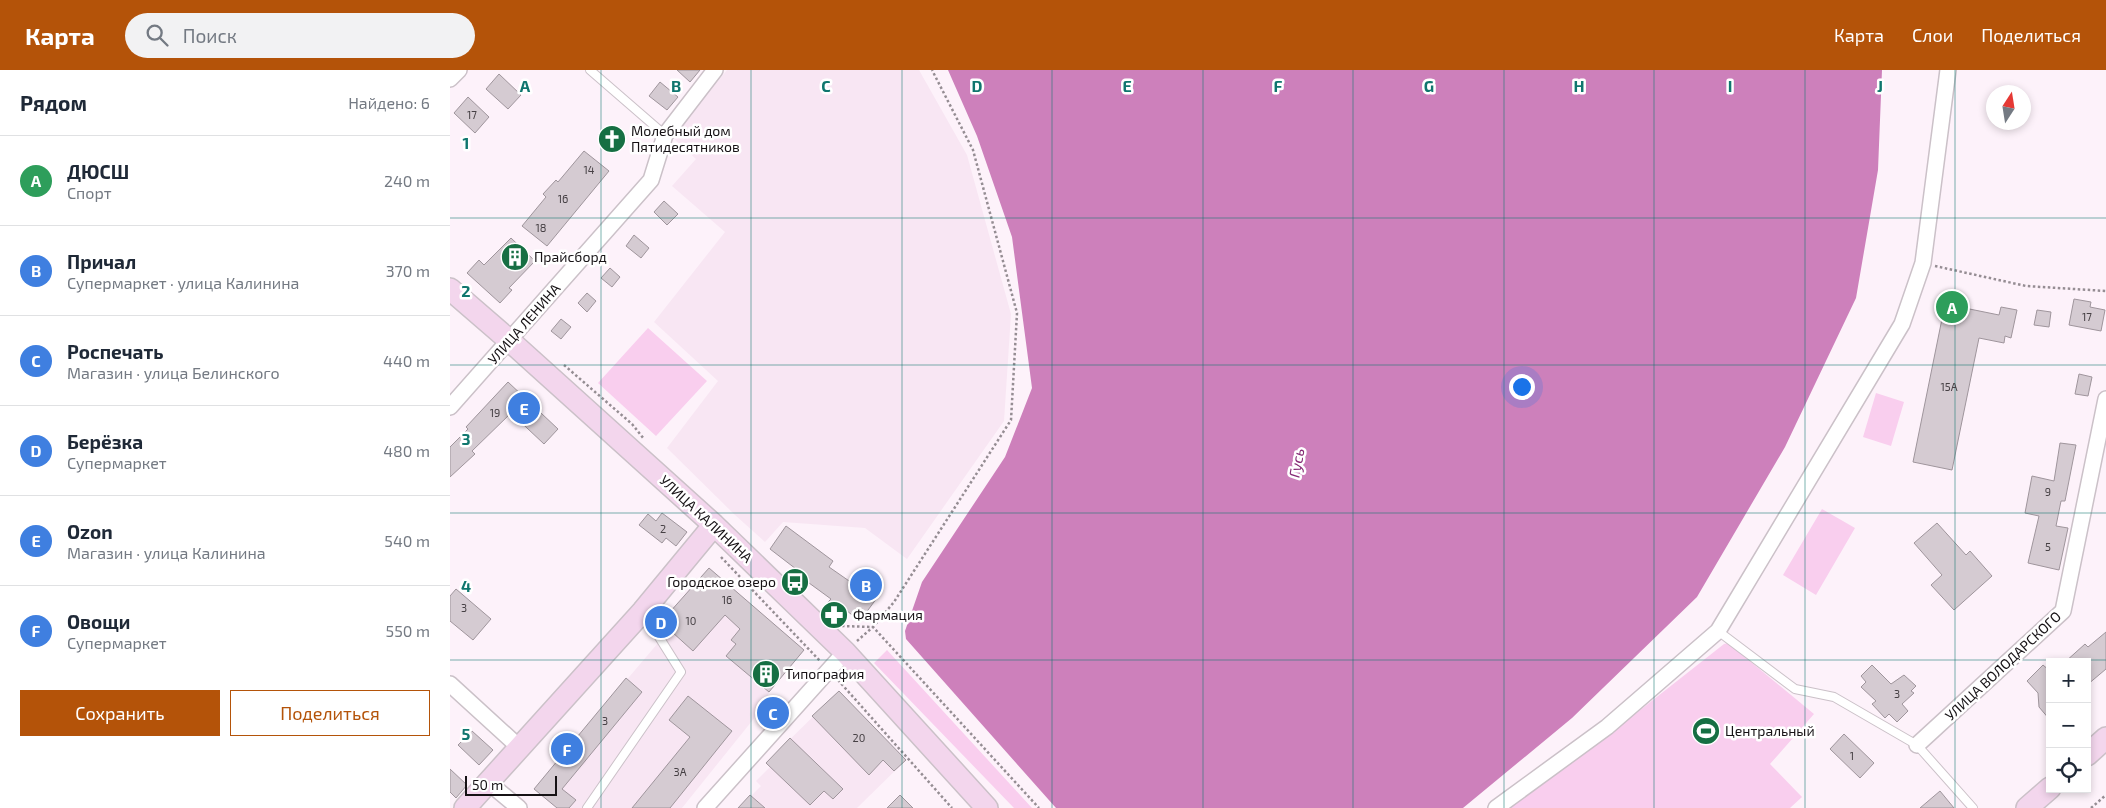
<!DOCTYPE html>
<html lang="ru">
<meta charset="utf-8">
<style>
body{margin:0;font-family:"Exo 2",sans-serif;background:#f2f2f3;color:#1f2937}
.controls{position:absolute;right:15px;bottom:15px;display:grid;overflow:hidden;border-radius:0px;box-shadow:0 2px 8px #0003}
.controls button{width:45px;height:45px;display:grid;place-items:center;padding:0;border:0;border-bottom:1px solid #e0e1e3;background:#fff;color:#1f2937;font:25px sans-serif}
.compass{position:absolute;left:1536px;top:15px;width:45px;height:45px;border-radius:50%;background:#fff;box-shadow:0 2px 8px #0003;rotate:12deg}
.scale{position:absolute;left:15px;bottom:12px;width:92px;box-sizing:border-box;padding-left:5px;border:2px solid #161215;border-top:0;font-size:14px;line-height:18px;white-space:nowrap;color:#161215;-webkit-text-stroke:4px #fff;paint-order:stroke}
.you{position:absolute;left:1071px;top:316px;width:18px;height:18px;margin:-12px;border:4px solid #fff;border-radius:50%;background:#1a73e8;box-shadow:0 0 0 8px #1a73e833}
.badge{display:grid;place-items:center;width:32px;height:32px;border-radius:50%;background:#b45309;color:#fff;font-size:16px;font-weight:700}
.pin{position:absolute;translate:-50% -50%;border:2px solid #fff;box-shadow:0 1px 5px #0006}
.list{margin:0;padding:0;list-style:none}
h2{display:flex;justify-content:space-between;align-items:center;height:65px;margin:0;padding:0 20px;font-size:21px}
h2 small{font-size:16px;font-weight:400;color:#747a83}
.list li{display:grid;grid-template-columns:32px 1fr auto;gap:15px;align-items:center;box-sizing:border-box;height:90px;padding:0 20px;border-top:1px solid #e0e1e3}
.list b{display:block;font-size:19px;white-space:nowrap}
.list p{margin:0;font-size:16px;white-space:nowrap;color:#747a83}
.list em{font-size:16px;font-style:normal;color:#747a83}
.actions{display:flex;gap:10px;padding:15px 20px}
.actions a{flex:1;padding:11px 0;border:1px solid #b45309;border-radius:0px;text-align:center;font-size:18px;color:#b45309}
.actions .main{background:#b45309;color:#fff}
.icon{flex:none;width:28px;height:28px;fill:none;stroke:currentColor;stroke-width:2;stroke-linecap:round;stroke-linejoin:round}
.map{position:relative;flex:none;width:1656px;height:738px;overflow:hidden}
header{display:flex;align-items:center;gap:30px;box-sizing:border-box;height:70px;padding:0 25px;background:#b45309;color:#fff}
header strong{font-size:24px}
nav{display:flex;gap:28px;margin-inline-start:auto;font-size:18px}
.search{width:350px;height:45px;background:#f2f2f3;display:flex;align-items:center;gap:12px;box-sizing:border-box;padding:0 18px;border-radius:28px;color:#747a83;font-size:19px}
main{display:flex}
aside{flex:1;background:#fff}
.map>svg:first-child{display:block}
.built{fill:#f8e6f3}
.green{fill:#f9ceee}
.water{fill:#cd80bb}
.building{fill:#d5cbd2;stroke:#9f959c}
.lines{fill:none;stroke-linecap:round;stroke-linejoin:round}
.lane-casing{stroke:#cbc1c8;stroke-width:10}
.street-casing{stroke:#cbc1c8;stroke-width:18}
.secondary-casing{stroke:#cbc1c8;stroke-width:24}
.path{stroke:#958d93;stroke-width:2.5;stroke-dasharray:2.5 2.5;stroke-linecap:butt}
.lane{stroke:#fff;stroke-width:8}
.street{stroke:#fff;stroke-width:15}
.secondary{stroke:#f3d6ed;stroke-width:21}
.grid{fill:none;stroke:#0f766e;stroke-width:1;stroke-opacity:0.55}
.labels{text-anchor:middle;stroke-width:5;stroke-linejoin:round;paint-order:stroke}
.number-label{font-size:11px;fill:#464044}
.poi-label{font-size:14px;fill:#161215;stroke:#fff;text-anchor:start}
.street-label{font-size:14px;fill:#161215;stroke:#fff}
.water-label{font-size:15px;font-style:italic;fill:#852974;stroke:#fff}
.grid-label{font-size:16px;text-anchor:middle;font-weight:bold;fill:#0f766e;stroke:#fff;stroke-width:5;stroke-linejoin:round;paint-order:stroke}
</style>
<header>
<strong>Карта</strong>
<div class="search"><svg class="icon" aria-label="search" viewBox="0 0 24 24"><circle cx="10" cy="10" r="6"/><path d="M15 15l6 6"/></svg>Поиск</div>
<nav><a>Карта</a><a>Слои</a><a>Поделиться</a></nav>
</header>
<main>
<aside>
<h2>Рядом<small>Найдено: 6</small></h2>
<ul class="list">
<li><span class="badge" style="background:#2e9e5b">A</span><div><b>ДЮСШ</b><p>Спорт</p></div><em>240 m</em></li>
<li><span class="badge" style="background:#3f7fe0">B</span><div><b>Причал</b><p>Супермаркет · улица Калинина</p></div><em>370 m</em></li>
<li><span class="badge" style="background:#3f7fe0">C</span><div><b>Роспечать</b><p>Магазин · улица Белинского</p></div><em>440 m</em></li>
<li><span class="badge" style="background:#3f7fe0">D</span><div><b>Берёзка</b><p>Супермаркет</p></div><em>480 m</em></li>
<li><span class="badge" style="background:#3f7fe0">E</span><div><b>Ozon</b><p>Магазин · улица Калинина</p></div><em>540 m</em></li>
<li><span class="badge" style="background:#3f7fe0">F</span><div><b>Овощи</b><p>Супермаркет</p></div><em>550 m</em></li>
</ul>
<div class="actions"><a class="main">Сохранить</a><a>Поделиться</a></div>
</aside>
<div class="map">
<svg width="1656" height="738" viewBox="0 0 1656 738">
<rect width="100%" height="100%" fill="#fdf2fa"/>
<path class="built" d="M277,0H469L517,85L561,244L554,351L457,489L415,458L333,452L315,472L285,445L217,378L268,311L204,252L275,162L222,116L246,89L222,67Z
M259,498L354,580L319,622L314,636L232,738H107L84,719L219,560L211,552Z
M389,621L456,690L407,738H289L311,716L306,711L320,697L316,693Z"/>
<path class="green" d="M198,258L257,311L206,366L148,313Z
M1426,323L1454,332L1441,376L1413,367Z
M1372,439L1405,458L1366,525L1333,505Z
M1278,573L1364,644L1320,694L1352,727L1340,738H1058L1091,708L1142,678L1274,574Z
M437,580L582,738H564L424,593Z"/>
<path class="water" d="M498,0H1432L1428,100L1406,228L1335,377L1247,527L1122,648L1013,738H606L456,569L455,561L472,512L555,387L582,318L562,167L527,66Z"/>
<path class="building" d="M227,0H250L240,12Z
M49,4L71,25L58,39L36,19Z
M210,12L228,27L217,40L199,26Z
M18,27L39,47L25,63L4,43Z
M134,81L159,101L97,176L72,156L96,127L93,124L106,110L108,112Z
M214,131L228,144L217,155L204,142Z
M184,165L199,178L191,188L176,176Z
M61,168L85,191L59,218L62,220L50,233L17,203L29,190L34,195Z
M160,198L170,207L162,217L151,208Z
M137,223L146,231L137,242L128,233Z
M1624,229L1641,232L1640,237L1655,240L1651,261L1619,255Z
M1495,234L1549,245L1551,237L1567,240L1561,268L1555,266L1554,273L1529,268L1502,400L1463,392Z
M1587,240L1601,242L1599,257L1584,255Z
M111,249L121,257L111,269L101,261Z
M1629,304L1642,307L1638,326L1625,324Z
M58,312L108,359L94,374L61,343L22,381L25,384L0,407V377L18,359L16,357Z
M1610,373L1626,375L1615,431H1611L1606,456L1618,458L1609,500L1578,493L1589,446L1575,443L1582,406L1604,411Z
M212,443L237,462L226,476L216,468L212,473L189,455L198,444L206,451Z
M1487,453L1516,485L1520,481L1542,506L1504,540L1481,515L1492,505L1464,473Z
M336,456L383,491L379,497L402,513L409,503L432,521L410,551L397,541L385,553L371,539L381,529L344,502L346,499L320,479Z
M259,498L354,580L319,622L276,586L286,574L281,570L290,559L275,545L243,581L211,552Z
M6,519L41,549L23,570L0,551V526Z
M1656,562V599L1637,615V592H1615L1635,574L1638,577Z
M1422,595L1441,614L1454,605L1466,616L1461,621L1464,623L1452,634L1458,641L1447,652L1439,644L1435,648L1422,634L1426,631L1411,617L1416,612L1411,606Z
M1593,595L1600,601V650L1589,637L1588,623L1577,611Z
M176,608L192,622L112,719L126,730L119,738H107L84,719Z
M389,621L456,690L444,701L433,690L419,705L362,646Z
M238,626L282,661L220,738H182L240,667L219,650Z
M22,661L43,680L29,695L8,675Z
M1394,664L1424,693L1410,708L1380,679Z
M340,668L393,719L383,729L374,721L360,735L316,693Z
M0,699L17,715L6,728L0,722Z
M1490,721L1504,738H1470Z
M300,725L315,738H288Z
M450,725L463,738H437Z"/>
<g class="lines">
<defs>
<path id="lane" d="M140,0L215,65
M1268,561L1345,619L1384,627L1467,675L1523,738
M137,738L231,602L194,543"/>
<path id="street" d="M0,9L9,0
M0,337L201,110L215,65L265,0
M0,614L70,678
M1467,675L1613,541L1656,329
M39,713L69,738
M255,738L395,582
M1046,738L1157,657L1268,561L1452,254L1473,193L1498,0"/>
<path id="secondary" d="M0,219L60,271L264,455L395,582L537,738
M1637,685L1656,668
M15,738L193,541L264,455
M1577,738L1600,718"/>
</defs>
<use href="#lane" class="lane-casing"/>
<use href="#street" class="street-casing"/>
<use href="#secondary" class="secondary-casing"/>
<path class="path" d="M1485,196L1576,216L1656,221
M114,295L182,354L194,369
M271,487L371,592
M392,556L423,557L589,738
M407,571L423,557L444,532L561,350L567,243L523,80L482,0
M388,610L502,738
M1641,738L1656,725"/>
<use href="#lane" class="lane"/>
<use href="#street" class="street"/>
<use href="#secondary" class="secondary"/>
</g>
<path class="grid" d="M151,0V738M301,0V738M452,0V738M602,0V738M753,0V738M903,0V738M1054,0V738M1204,0V738M1355,0V738M1505,0V738M0,148H1656M0,295H1656M0,443H1656M0,590H1656"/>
<defs>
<symbol id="church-disc" viewBox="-11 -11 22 22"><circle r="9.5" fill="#166f43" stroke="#fff"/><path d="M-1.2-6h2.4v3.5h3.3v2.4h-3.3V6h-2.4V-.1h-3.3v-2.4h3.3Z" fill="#fff"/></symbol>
<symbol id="building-disc" viewBox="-11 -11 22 22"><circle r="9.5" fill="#166f43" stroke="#fff"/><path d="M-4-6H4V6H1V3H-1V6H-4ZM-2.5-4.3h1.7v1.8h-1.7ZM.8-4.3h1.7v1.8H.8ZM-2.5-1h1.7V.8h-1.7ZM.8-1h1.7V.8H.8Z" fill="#fff"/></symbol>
<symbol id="bus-disc" viewBox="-11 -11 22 22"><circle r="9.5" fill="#166f43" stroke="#fff"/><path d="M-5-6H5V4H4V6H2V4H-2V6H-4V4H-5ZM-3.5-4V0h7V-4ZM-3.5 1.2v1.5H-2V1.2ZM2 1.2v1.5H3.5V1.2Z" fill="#fff"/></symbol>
<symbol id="pharmacy-disc" viewBox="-11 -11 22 22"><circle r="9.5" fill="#166f43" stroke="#fff"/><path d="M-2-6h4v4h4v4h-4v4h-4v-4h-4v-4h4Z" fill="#fff"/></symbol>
<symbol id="stadium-disc" viewBox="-11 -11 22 22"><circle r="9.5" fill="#166f43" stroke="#fff"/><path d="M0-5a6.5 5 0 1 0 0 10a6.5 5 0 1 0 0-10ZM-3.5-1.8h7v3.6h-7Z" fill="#fff"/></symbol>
</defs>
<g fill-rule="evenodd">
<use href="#church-disc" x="146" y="53" width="32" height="32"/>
<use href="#building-disc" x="49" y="171" width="32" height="32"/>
<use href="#bus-disc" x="329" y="496" width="32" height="32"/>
<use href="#pharmacy-disc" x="368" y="529" width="32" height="32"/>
<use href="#building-disc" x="300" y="588" width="32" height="32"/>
<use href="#stadium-disc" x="1240" y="645" width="32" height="32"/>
</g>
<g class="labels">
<g class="number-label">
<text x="22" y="49">17</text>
<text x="139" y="104">14</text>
<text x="113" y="133">16</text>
<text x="91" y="162">18</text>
<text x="1637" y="251">17</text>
<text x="1499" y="321">15А</text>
<text x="45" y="347">19</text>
<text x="1598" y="426">9</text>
<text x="213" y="463">2</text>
<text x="1598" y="481">5</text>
<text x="277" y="534">16</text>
<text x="14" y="542">3</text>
<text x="241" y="555">10</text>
<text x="1447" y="628">3</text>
<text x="155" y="655">3</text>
<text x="409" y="672">20</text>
<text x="1402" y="690">1</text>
<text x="230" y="706">3А</text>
</g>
<g class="poi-label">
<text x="181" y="66">Молебный дом<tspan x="181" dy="16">Пятидесятников</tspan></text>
<text x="84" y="192">Прайсборд</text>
<text x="326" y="517" text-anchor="end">Городское озеро</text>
<text x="403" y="550">Фармация</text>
<text x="335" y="609">Типография</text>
<text x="1275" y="666">Центральный</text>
</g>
<g class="street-label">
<text transform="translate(74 254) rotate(-49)" y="5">УЛИЦА ЛЕНИНА</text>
<text transform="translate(256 449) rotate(43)" y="5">УЛИЦА КАЛИНИНА</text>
<text transform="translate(1553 596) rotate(-43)" y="5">УЛИЦА ВОЛОДАРСКОГО</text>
</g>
<g class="water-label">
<text transform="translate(847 393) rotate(-80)" y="5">Гусь</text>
</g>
</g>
<g class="grid-label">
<text x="75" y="22">A</text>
<text x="226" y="22">B</text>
<text x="376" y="22">C</text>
<text x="527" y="22">D</text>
<text x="677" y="22">E</text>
<text x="828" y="22">F</text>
<text x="979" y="22">G</text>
<text x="1129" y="22">H</text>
<text x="1280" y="22">I</text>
<text x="1430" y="22">J</text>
<text x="16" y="79">1</text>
<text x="16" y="227">2</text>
<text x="16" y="375">3</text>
<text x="16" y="522">4</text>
<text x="16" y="670">5</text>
</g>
</svg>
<div class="controls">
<button>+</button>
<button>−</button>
<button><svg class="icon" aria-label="locate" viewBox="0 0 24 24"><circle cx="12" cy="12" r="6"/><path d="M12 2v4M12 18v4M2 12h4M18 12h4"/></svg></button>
</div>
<svg class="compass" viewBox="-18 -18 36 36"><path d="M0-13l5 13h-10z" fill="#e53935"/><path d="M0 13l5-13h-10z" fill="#747a83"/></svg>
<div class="scale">50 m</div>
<div class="you"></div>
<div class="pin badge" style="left:1502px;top:237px;background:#2e9e5b">A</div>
<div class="pin badge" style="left:416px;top:515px;background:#3f7fe0">B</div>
<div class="pin badge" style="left:323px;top:643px;background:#3f7fe0">C</div>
<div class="pin badge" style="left:211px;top:552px;background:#3f7fe0">D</div>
<div class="pin badge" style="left:74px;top:338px;background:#3f7fe0">E</div>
<div class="pin badge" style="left:117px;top:679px;background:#3f7fe0">F</div>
</div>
</main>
